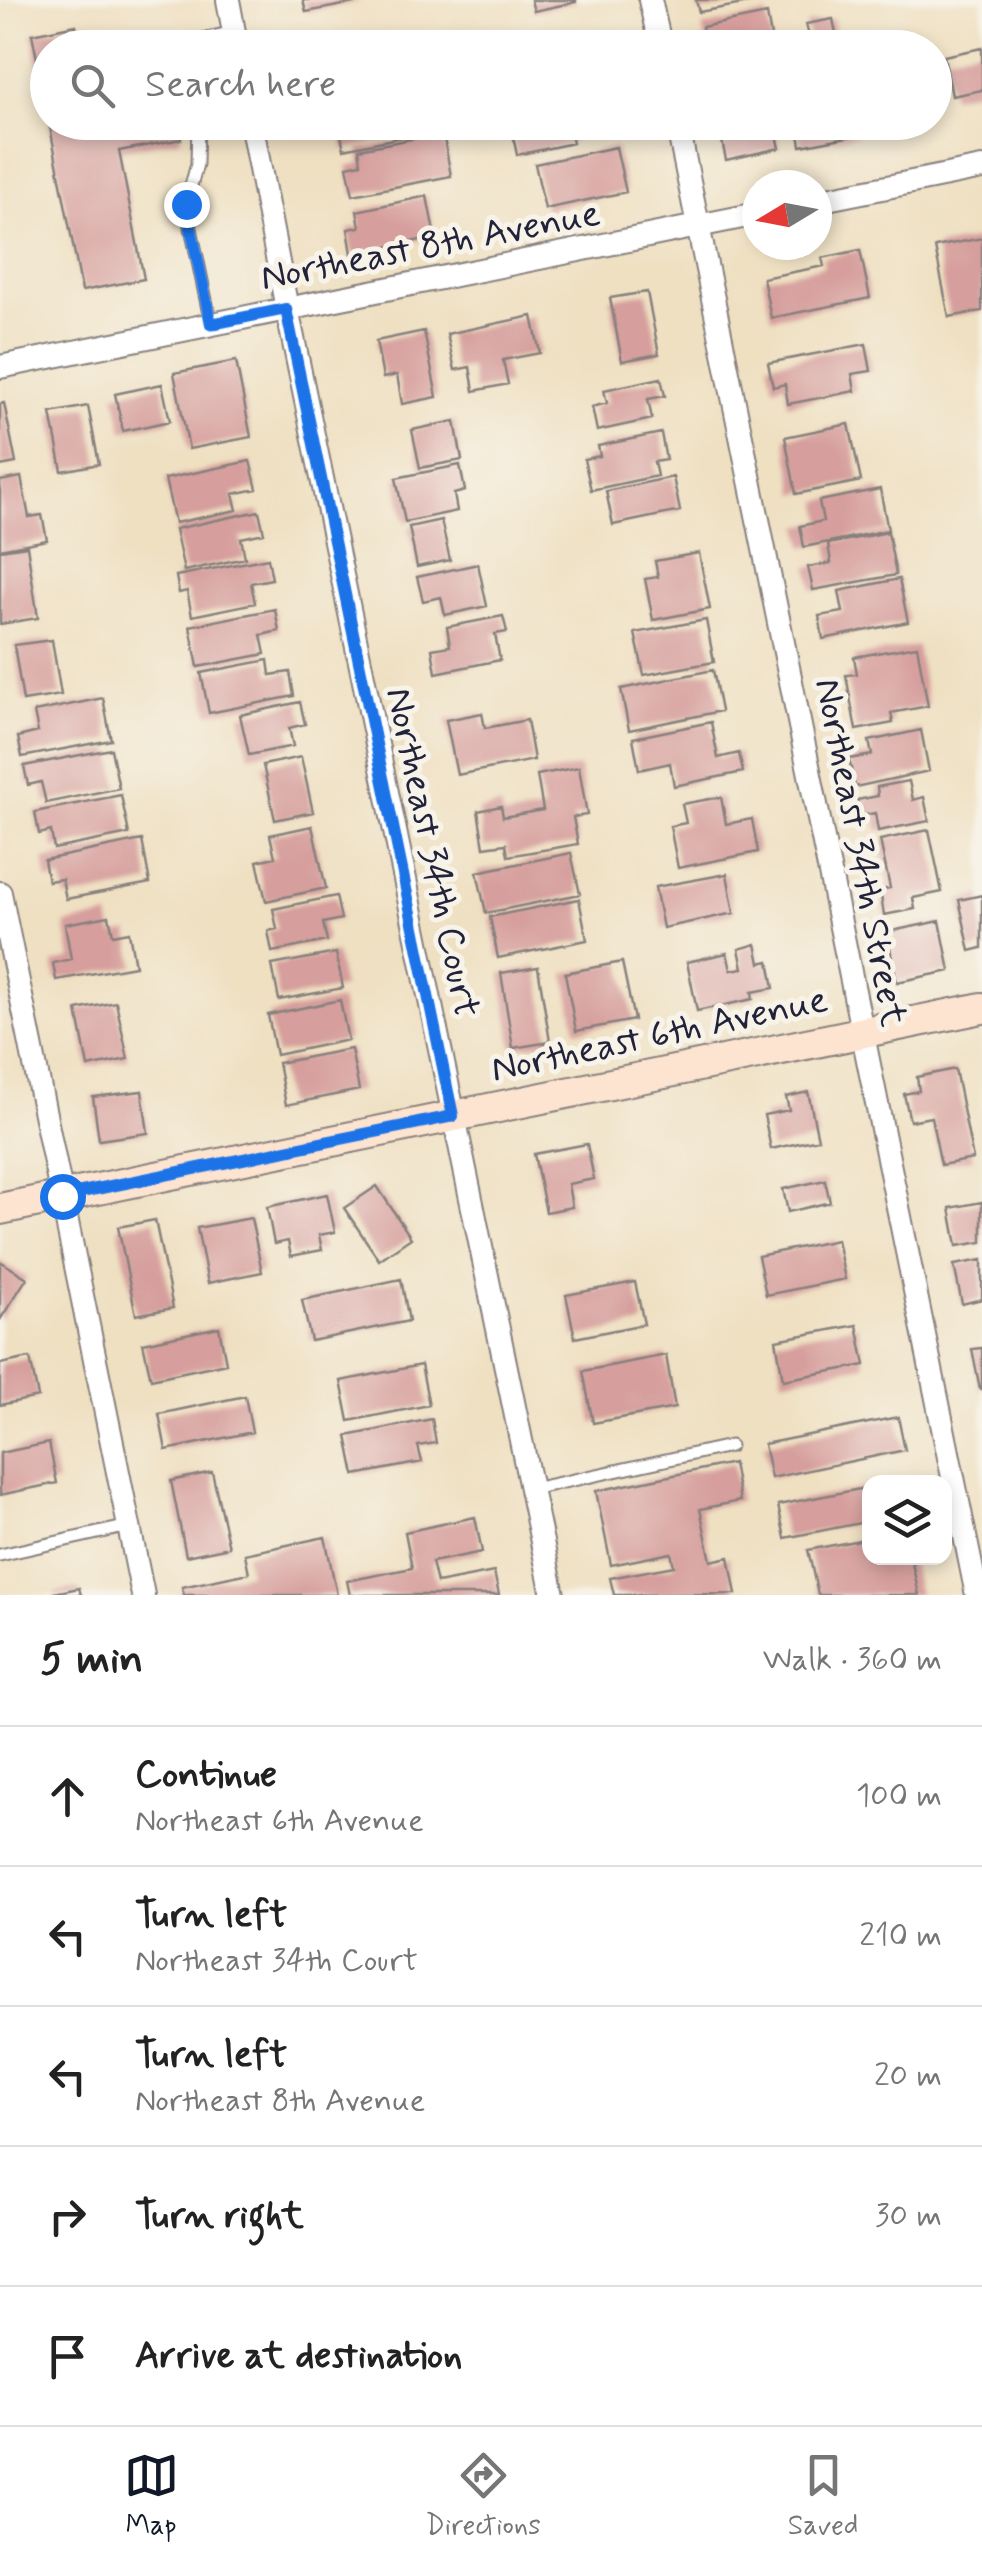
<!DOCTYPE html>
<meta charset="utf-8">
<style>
body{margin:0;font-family:Mynerve,sans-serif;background:#f6f6f6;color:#222}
.controls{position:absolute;right:30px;bottom:30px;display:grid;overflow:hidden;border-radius:20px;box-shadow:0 5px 15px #0003}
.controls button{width:90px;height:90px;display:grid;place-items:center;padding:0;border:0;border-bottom:2px solid #e0e0e0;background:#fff;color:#222;font:50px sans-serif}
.compass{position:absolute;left:742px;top:170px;width:90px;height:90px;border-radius:50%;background:#fff;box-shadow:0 5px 15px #0003;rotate:260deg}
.stop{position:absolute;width:30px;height:30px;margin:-22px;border:8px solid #1a73e8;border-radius:50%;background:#fff}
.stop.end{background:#1a73e8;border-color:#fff;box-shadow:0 2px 10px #0008}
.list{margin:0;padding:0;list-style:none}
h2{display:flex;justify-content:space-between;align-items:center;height:130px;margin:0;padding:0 40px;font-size:42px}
h2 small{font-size:32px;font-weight:400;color:#767676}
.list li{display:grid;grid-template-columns:65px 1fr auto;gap:30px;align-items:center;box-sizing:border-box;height:140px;padding:0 40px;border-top:2px solid #e0e0e0}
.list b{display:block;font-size:38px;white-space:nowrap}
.list p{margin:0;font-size:32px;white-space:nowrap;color:#767676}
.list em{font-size:32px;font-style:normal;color:#767676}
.icon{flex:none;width:55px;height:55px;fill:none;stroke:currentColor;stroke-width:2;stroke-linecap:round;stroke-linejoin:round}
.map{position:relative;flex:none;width:982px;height:1595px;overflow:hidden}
.search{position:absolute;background:#fff;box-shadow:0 5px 15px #0003;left:30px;right:30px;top:30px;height:110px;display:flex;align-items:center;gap:25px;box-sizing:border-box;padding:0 35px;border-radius:55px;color:#767676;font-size:38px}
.sheet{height:830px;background:#fff}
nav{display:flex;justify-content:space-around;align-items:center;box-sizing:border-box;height:140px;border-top:2px solid #e0e0e0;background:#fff;font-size:28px;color:#767676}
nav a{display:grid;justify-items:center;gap:5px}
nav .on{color:#111827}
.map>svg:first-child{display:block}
.building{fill:#d69e9c}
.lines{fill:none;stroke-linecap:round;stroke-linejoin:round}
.lane-casing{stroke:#88817e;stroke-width:15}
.street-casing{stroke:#88817e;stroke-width:26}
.secondary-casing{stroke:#88817e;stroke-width:34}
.lane{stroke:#fff;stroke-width:11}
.street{stroke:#fff;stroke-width:22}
.secondary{stroke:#fde4d0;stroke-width:30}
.route{stroke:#1a73e8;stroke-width:12}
.labels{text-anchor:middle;stroke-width:10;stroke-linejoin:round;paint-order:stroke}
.street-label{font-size:38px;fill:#22223b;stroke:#f7f3e8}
</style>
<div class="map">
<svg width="982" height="1595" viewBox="0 0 982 1595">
<rect width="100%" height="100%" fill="#f7f3e8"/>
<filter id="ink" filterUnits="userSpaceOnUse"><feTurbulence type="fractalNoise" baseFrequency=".01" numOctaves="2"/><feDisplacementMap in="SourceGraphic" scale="20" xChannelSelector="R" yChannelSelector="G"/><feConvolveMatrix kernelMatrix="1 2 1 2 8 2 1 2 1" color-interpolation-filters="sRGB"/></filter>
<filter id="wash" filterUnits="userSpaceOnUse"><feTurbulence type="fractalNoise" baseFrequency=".0048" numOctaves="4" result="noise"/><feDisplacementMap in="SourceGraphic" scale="40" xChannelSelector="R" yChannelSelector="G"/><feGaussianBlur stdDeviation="2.25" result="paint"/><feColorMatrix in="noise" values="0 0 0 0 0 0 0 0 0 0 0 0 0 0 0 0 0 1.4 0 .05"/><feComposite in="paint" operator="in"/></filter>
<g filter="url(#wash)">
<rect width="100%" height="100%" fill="#efe0c2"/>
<g id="blocks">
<path class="building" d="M303,0H358L359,2L306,12Z
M531,0H576V2L534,11Z
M696,0H754V2L699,12Z
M767,14L773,48H707L702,27Z
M833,19L839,48H812L806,24Z
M76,25L80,48H48L46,104L32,34Z
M566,41L567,48H543V46Z
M982,48V90L952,96L944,56Z
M49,122H178L181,139L119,151L144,279L82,291Z
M338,122H440L441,129L344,149Z
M510,122H569L573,143L517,155Z
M718,122H774L780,148L726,160Z
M797,122H856L858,135L801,146Z
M443,133L451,176L353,195L347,166L361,163L359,149Z
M616,147L626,192L545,209L535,164Z
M427,196L435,237L352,254L348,229L360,227L357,211Z
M982,238V311L949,317L935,247Z
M860,250L870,298L771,318L763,278L824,266L822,258Z
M647,292L659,354L622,361L610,298Z
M532,316L540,353L503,360L508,384L474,391L470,367L455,370L447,334Z
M424,331L437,397L402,404L397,375L383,378L376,341Z
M866,344L871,371L852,374L855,391L788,404L785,384L773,387L768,363Z
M236,361L251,437L189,449L174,373Z
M661,378L665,396L648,399L652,419L597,431L592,407L607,403L604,390Z
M162,384L170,421L123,431L115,394Z
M4,403L16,463L0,466V404Z
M88,406L99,464L62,471L51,413Z
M455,421L462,460L420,468L412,430Z
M849,424L861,481L796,494L785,437Z
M661,433L666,460L654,462L657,476L591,490L584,459L600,456L598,446Z
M250,461L257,489L233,494L237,510L175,523L165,479Z
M460,465L465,491L454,494L457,511L405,522L396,478Z
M21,477L29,517L42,515L47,540L0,549V481Z
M673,477L680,511L613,525L606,491Z
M880,489L888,530L804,547L800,526L823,521L819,501Z
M259,511L264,533L241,538L245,558L184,571L175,529Z
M441,520L450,560L417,567L409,527Z
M888,532L896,575L813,590L808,567L831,563L828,544Z
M27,546L38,618L0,624V550Z
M699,553L710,609L653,620L645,579L658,577L655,561Z
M268,558L272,579L251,583L255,603L192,616L187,591L179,593L176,576Z
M478,564L487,606L445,615L441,597L423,601L417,577Z
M899,579L908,622L823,639L819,616L843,612L839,591Z
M275,609L279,631L261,635L265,654L198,667L190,626Z
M503,616L507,632L495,634L500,660L436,673L432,649L450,646L447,627Z
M706,620L714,662L644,675L635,633Z
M52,640L61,695L23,701L14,645Z
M917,646L928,706L891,713L893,723L856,730L846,675L857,674L854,657Z
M268,660L270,675L290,672L294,696L209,713L201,673Z
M713,670L721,711L629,730L621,689Z
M103,698L111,740L22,757L18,737L38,732L34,712Z
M300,702L305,724L289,728L293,746L249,755L240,715Z
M482,713L485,728L527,720L534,760L457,775L446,720Z
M711,722L718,758L739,753L743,772L674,786L670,763L639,770L633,738Z
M921,730L929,771L855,787L849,759L872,755L869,741Z
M111,749L119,788L46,803L41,782L28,785L24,766Z
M301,757L313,812L275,820L263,765Z
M579,767L587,815L573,817L578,844L508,856L506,844L484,847L478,811L501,806L503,817L543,810L537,775Z
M909,781L913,800L924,797L929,821L878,831L875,813L860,816L857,800L878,796L877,787Z
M121,795L129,834L54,849L51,831L39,834L35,812Z
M721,797L726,824L752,819L758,852L678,868L670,826L686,823L682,804Z
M312,826L326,888L266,901L257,861L275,857L270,835Z
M929,830L942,892L913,898L915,909L884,915L880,890L890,888L880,840Z
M142,840L150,883L66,899L62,879L48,881L44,860Z
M571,853L580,894L486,913L477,872Z
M727,874L734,913L663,928L655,887Z
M982,895V948L970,951L959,900Z
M336,896L341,919L323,923L327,941L272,952L268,931L277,929L273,909Z
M579,899L587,940L498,958L490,917Z
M109,916L113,935L129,932L135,966L56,980L53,963L71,959L65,924Z
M940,921L950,971L897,982L887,932Z
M756,944L760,963L769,961L774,988L752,992L753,999L697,1011L687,962L727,953L731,970L743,968L739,949Z
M336,953L343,988L279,1000L272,965Z
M622,962L634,1020L576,1031L565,973Z
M538,967L550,1042L513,1048L501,973Z
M340,1000L348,1040L276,1055L268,1015Z
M116,1002L128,1059L88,1067L77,1010Z
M351,1049L359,1090L286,1105L278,1063Z
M955,1069L973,1159L941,1165L931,1117L910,1121L904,1094L919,1091L917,1077Z
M142,1091L148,1133L99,1140L93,1097Z
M808,1092L818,1139L771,1149L764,1115L789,1110L786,1097Z
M587,1144L594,1179L568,1184L572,1207L546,1212L534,1154Z
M825,1180L830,1202L788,1212L783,1189Z
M377,1186L411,1238L379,1260L344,1208Z
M327,1194L335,1232L319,1235L322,1250L291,1256L288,1241L274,1244L267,1207Z
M982,1202V1242L957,1246L950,1208Z
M251,1218L262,1272L208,1283L197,1228Z
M155,1220L173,1308L136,1315L118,1227Z
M837,1240L845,1279L766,1295L758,1256Z
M982,1260V1299L962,1304L954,1265Z
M0,1261L27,1278L0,1320Z
M401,1279L409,1321L311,1341L302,1300Z
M635,1282L644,1324L575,1338L566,1295Z
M857,1325L865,1365L783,1380L776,1340Z
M219,1327L226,1363L151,1379L143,1343Z
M982,1348V1389H980L972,1349Z
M666,1355L675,1408L593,1423L583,1371Z
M30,1358L38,1397L0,1405V1364Z
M421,1365L429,1405L349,1421L341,1381Z
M245,1396L252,1432L166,1450L159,1414Z
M898,1417L905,1450L771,1478L764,1444Z
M432,1419L436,1443L418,1446L422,1462L355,1475L347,1436Z
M49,1443L57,1483L0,1495V1453Z
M733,1463L740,1501L700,1509L711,1561L729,1557L736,1594L614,1595L610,1578L674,1566L671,1553L611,1565L596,1491Z
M212,1472L229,1547L186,1556L171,1481Z
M870,1487V1521L785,1538L778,1505Z
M475,1517L482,1552L432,1562L437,1583L494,1572L499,1595H350L347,1581L412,1568L405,1532Z
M325,1537L337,1595H184L182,1587L249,1573L245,1554Z
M870,1538V1558H911L919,1595H818L808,1550Z
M79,1588L81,1595H55L54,1593Z"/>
</g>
</g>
<g filter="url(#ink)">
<use href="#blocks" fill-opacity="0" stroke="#88817e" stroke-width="2.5"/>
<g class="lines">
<defs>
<path id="lane" d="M161,48L234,32
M198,122L197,164L186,204L211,324
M532,1489L730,1446
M0,1555L129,1526"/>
<path id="street" d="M228,0L237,48
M650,0L661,48
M251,122L287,309L553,1595
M677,122L977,1595
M817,201L982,168
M0,367L757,214
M0,893L143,1595"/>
<path id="secondary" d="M0,1209L982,1008"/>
</defs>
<use href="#lane" class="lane-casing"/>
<use href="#street" class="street-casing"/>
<use href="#secondary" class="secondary-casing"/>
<use href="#lane" class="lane"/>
<use href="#street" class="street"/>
<use href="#secondary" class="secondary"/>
</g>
</g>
<g class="lines" filter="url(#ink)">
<path class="route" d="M62,1196L453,1116L286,309L211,324L186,204"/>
</g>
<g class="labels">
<g class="street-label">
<text transform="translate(430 244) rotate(-11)" y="13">Northeast 8th Avenue</text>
<text transform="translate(434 852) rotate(78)" y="13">Northeast 34th Court</text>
<text transform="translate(862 852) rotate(79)" y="13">Northeast 34th Street</text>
<text transform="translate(659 1033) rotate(-12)" y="13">Northeast 6th Avenue</text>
</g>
</g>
</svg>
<div class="controls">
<button><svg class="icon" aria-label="layers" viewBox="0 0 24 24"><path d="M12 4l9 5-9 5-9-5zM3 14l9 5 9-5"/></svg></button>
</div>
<svg class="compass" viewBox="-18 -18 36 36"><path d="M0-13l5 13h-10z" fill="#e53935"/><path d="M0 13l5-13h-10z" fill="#767676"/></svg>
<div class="stop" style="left:62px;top:1196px"></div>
<div class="stop end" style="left:186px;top:204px"></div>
<div class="search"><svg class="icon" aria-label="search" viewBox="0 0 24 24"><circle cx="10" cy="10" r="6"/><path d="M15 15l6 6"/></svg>Search here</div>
</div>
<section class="sheet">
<h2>5 min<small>Walk · 360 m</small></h2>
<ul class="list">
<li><svg class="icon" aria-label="ahead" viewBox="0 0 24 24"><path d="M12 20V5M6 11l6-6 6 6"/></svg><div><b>Continue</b><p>Northeast 6th Avenue</p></div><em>100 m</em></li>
<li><svg class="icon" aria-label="left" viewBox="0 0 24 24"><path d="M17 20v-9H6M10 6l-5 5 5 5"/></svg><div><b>Turn left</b><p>Northeast 34th Court</p></div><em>210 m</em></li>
<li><svg class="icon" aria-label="left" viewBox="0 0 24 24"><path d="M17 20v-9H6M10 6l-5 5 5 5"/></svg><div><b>Turn left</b><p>Northeast 8th Avenue</p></div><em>20 m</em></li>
<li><svg class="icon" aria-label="right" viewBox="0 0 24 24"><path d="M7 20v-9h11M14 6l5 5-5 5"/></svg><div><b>Turn right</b></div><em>30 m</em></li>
<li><svg class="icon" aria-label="arrive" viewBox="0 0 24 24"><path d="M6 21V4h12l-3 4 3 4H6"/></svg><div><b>Arrive at destination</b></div></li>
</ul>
</section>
<nav>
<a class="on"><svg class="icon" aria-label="map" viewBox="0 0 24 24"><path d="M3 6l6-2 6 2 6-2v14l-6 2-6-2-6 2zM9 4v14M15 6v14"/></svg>Map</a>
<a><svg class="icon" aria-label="directions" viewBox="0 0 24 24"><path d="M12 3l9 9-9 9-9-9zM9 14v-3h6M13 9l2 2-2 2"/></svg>Directions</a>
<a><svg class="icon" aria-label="saved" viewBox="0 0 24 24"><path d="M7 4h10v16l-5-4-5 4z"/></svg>Saved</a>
</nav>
